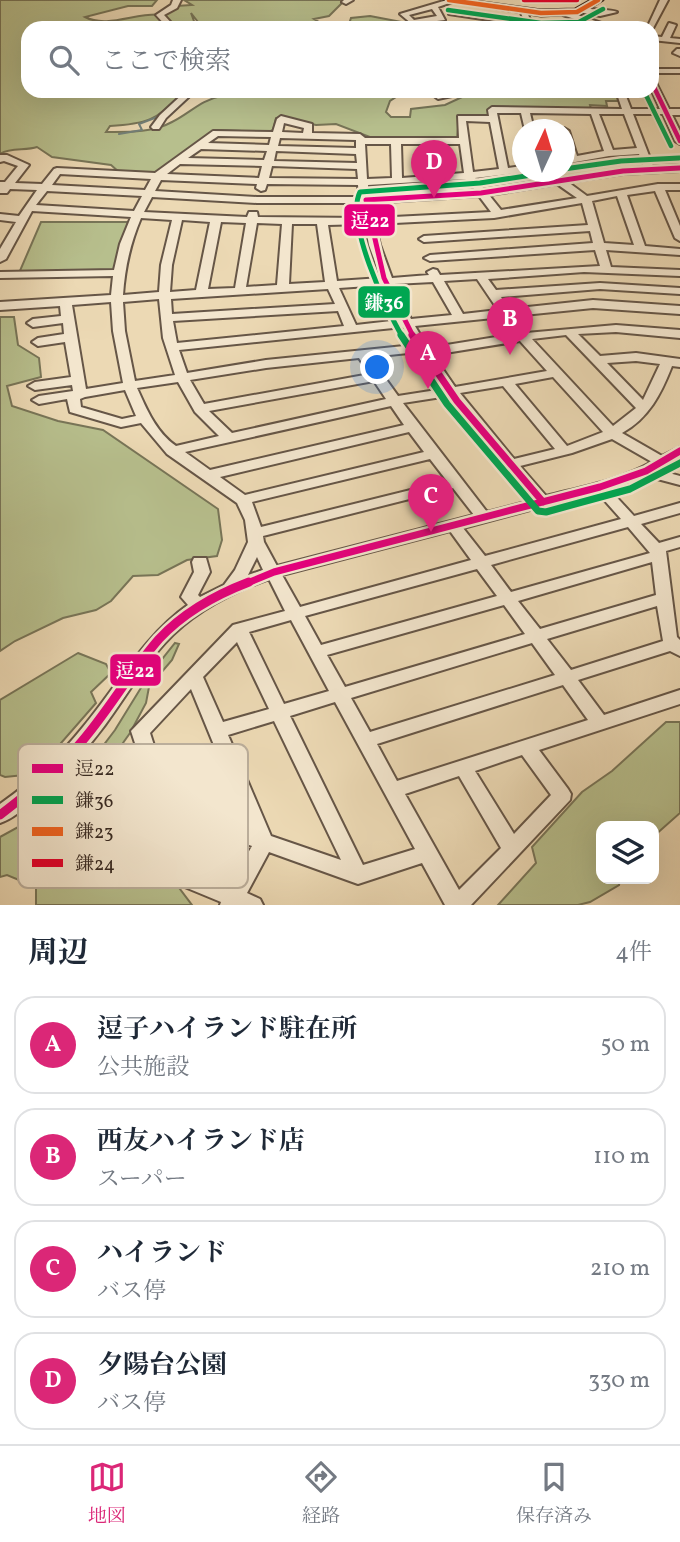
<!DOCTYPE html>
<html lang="ja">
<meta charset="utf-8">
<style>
body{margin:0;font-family:Vollkorn,"Noto Serif JP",serif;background:#f6f6f7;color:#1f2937}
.controls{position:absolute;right:21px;bottom:21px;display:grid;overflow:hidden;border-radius:14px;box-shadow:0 7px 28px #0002}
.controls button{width:63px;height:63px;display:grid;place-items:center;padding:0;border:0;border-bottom:2px solid #e0e1e3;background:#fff;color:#1f2937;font:35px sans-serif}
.compass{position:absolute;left:512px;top:119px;width:63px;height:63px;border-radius:50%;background:#fff;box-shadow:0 7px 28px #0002;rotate:4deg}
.you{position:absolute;left:378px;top:368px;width:24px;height:24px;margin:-18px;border:5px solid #fff;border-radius:50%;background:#1a73e8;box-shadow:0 0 0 10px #1a73e833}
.badge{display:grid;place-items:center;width:46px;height:46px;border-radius:50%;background:#db2777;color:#fff;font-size:23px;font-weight:700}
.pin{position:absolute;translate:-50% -58px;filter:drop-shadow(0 2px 4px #0008)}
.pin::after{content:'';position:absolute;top:37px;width:24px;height:21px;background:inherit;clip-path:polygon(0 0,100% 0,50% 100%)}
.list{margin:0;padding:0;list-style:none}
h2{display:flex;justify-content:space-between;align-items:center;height:91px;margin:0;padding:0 28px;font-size:30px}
h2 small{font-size:23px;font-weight:400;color:#747a83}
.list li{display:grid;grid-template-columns:46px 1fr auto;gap:21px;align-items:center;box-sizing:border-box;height:98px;margin:0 14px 14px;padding:0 14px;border:2px solid #e0e1e3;border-radius:21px}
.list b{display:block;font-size:26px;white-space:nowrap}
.list p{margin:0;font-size:23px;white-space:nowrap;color:#747a83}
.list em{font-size:23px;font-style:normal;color:#747a83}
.icon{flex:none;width:38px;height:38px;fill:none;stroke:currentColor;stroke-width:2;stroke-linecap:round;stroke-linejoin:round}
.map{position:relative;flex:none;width:680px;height:905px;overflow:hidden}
.search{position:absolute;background:#fff;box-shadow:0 7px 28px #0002;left:21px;right:21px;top:21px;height:77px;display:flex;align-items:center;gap:18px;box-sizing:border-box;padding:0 24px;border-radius:21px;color:#747a83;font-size:26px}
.sheet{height:539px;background:#fff}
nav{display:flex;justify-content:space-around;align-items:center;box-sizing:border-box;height:98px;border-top:2px solid #e0e1e3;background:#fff;font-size:19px;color:#747a83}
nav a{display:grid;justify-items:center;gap:4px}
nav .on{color:#db2777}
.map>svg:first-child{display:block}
.green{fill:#b7bf8d;stroke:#787558;stroke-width:2}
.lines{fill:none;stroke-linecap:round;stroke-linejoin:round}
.stream{stroke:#738079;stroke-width:2}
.minor-casing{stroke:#665647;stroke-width:4}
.major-casing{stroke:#392b23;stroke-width:3}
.minor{fill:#f3e6ce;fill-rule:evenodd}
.major{fill:#ecd9b4;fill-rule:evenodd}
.bus-1-far3-casing{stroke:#f3e6ce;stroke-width:8}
.bus-1-far2-casing{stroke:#f3e6ce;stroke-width:10}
.bus-1-far1-casing{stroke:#f3e6ce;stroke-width:12}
.bus-1-casing{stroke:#f3e6ce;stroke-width:14}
.bus-2-far2-casing{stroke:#f3e6ce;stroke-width:8}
.bus-2-far1-casing{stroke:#f3e6ce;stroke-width:10}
.bus-2-casing{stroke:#f3e6ce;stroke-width:12}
.bus-3-casing{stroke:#f3e6ce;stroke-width:8}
.bus-4-casing{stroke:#f3e6ce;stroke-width:8}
.bus-1-far3{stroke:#e5007d;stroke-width:4.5}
.bus-1-far2{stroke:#e5007d;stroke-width:5}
.bus-1-far1{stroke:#e5007d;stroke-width:7}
.bus-1{stroke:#e5007d;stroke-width:9}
.bus-2-far2{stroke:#00a651;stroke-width:4.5}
.bus-2-far1{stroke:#00a651;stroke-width:5}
.bus-2{stroke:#00a651;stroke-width:7}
.bus-3{stroke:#f26522;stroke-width:4.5}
.bus-4{stroke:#e4002b;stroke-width:4.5}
.key{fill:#f3e6ce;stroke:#bbae9b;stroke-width:2}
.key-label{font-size:19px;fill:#392b23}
.line-badge{stroke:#f3e6ce;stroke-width:2.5}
.badge-label{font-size:19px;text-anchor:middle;font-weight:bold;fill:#fff}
</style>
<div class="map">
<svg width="680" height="905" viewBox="0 0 680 905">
<rect width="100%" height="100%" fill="#ecd9b4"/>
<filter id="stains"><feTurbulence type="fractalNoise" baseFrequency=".00286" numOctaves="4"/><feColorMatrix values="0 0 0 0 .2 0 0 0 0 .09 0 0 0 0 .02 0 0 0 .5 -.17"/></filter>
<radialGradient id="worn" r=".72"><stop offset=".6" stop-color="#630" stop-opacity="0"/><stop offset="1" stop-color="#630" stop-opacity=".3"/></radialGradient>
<path class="green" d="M0,0H157L152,6H128L85,17C108,29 139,11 163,15L176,6L192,5L184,0H345L329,16L314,19L329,28H191L198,22L191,13L195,24L167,28H28V91H160L156,95H182C157,120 146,124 110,126L106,132C128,132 152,133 172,122C190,113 201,100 221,96L223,91H387L399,95L390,101L386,112L391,117H410L411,109L445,105L475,91H617L618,101H606L607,106L590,105L591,109H490L491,117L459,118L457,139H375L336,124L316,125L281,117L276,118L273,130L269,132L215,130L153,174L119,172L111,165L52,157L37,147C26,151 10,147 0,154Z
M370,16L417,25L450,22L456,28H342L348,27L351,18Z
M41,222H128L115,271L19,273Z
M0,317H14L18,345L39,358L41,377L7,386L12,406L58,421L103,430L218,509L222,540L217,556L187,560L158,575L133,576L111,601L96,610L63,618L15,641L0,651Z
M175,643L179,644L172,660L149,687L146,703L130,733L101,774L134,828L192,905H36V887L7,875L0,877V837L22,825L71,788L115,730L147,678Z
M78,653L106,664L111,673L91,692L96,703L34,774L5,777L0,775V700Z
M666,722H680V813L654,836V826H601V879H620L619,885L590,902L578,905H498L536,863L532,847L582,792L612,771Z"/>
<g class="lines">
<path class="stream" d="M159,13L172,5L174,0
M119,134L142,130L139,124L160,116"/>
<defs>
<path id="minor" d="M173,0H181L177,8L164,15L176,28H168L156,15L171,5Z
M344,0H353L346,4L342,2Z
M447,0L455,1L438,7L445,20L412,24L400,14ZM432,9L437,16L414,20L409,15Z
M660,0H668L652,30V28H647Z
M582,8C591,10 612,9 617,12L600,16L579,12L578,10Z
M520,10H526L532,24L507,28L509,26L496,21L449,14L453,12L497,17L514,23L524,21Z
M566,11L610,26L611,28H600L563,15L562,13Z
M669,23L676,25L670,38L680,39V43L652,40V36L662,37Z
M677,49H680V56L673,53Z
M652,69H680V73H652Z
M652,80L656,83L669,109H680V115H672L680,131V144L675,141L663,114H633L653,166L680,165V171L623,174L568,182L587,196L658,184H680V190H665L680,226V241L675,238L655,191L627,195L645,246L680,249V255L606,250L611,267L680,270V276L584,272L488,279L496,290L600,283L680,288V294L600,289L501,297L509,309L593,300L680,306V314L593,308L514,316L526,333L616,325L680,330V338L616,332L578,334L600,356L636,353L680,359V367L672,366C661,394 649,418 622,433L662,456L680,447V457L658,470L680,476V485L646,476L609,489L634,516L680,503V513L641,524L659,543L680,537V547L666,551L677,637L680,640V656L670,651L578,680L604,715L680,690V704L539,750L568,789L571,794L570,800L471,905H445L422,863L358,884L269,852L247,893L260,899L263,905H220L221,902L175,883L172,877L175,871L182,868L229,887L252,846L182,822L152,795L131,731L233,625L285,611L269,579C230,593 193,612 165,643C142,668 125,698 105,725C86,751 64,774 39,795C28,805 15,818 0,823V804C31,782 59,757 83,727C118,685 143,637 188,605L181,597L194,572L192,562L194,558H206L210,572L198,595L200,597L224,585L235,570L248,542L245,520L237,503L167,454L141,423L121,427L70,412L67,399L39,404L32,400L39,396L73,391L72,385L35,390L28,386L35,382L71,377L65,342L38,346L32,342L38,338L64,334L63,323L33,327L27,323L33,319L61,316L60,306L0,310V302L111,295L113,276L0,278V272L114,270L120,244L131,217L32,211L6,259L0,262V249L16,222L0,220V214L19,216L37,190L10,189L7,193H0V182H5L18,166L4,161L0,162V155H7L29,165L15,183L42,184L54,169L57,168L155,173L213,131L273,132L277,119L281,116L312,124V133L360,134L365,138H459L458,116H489L488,110L492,107L622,109L616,91H624L631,109H660L652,91ZM497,113H521L525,130H534L530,113L591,114L604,151L577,156L569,131L564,128L561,129L564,130V148L567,158H564V164L609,156L639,154L644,167L561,178L553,172H542L551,179L484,189L475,178L524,172L522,166L508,168ZM599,114H624L637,148L613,150ZM466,121L490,122L499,169L473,172ZM284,123L304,128L303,133L282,132ZM218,136L271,137L269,145L208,143ZM280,138L356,140V148L278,146ZM365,144H391L392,178L367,179ZM401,144H426L428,176L402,178ZM435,144H460L464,173L438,175ZM201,149L267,151L264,160L188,158ZM276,151L356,154L357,163L274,161ZM180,164L262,166L259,178L167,174ZM272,166L357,169L358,179L269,178ZM60,174L151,179L145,190L52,185ZM466,179L475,190L369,197L368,185ZM161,180L257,184L256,188L261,191L265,190L267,184L358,185L359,197H257L155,191ZM557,184L577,198L501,210L489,195ZM47,191L142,196L134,211L36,205ZM479,196L491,212L374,218L370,203ZM617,196L634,245L604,243L592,201ZM152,197L257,203H360L363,218L258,217L257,212H249L247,217L144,212ZM582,203L588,225L424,236L419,239L424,242L590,231L593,243L430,255L424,258L430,261L595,250L600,266L440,275L437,270L433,269L427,272L429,275L392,278L380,245L375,224L494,218ZM141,218L172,220L161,265L159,292L123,295C125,267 130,244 141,218ZM182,220L210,222L196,290L170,292L172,265ZM221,222L246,223L235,288L208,289ZM257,223L282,224L277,285L246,287ZM292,224H317L325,282L289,284ZM365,224L369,245L381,278L337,281L328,225ZM477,279L498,310L463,314L444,281ZM433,282L452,315L411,319L394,284ZM383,285L400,320L356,325L339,288ZM328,289L335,304L172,314L171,299ZM159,299L163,338L175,375L135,381L125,331L123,302ZM111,302L113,331L123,383L86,389L72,305ZM338,311L344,326L177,343L173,321ZM503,317L515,334L428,348L415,326ZM403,327L414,345L266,360L187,373L179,350ZM566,335L636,408L613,426L532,339ZM520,341L547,371L455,387L433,355ZM418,352L443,389L398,396L370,357ZM359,358L370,374L204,404L190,380L266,368ZM636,361L660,364L643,400L607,363ZM553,377L603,432L567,446L515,384ZM374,381L386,399L232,433L209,411ZM178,382L195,412L219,436L176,446C156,432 147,410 137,388ZM503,386L555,449L514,459L460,393ZM125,390L136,416L122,419L81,407L80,399L85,397ZM448,396L533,500L487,512L403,403ZM391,406L404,425L210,470L185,452ZM409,432L424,452L245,495L220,477ZM612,439L652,462C620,480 581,487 546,496L520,466L572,453ZM430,459L447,481L261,527L252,502ZM453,488L474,515L277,566L264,542L263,536ZM597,492L621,519L485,556L463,528ZM628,527L650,553L511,592L491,565ZM450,531L471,560L300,607L282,575ZM257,557L263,570L248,575ZM652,562L656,595L540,629L518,601ZM477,569L497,596L321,645L305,616ZM504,605L525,634L345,687L327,655ZM657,606L663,641L571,670L547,639ZM291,620L329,691L284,704L249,632ZM237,642L269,709L223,722L203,677ZM532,643L555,675L370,732L351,698ZM563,685L588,720L397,781L377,744ZM191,689L248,828L196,810L167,786L150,733ZM335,702L415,849L363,865L290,716ZM274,721L341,860L271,836L228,735ZM522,755L551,795L514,834L475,771ZM459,776L501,848L459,890L405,794Z
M186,91H195L166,118L159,129H153L151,127L160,115Z
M447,91H455L452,96L438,99L434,96Z"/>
<path id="major" d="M444,0H468L541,10L575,9L591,0H603L580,14L541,16Z"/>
</defs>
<use href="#minor" class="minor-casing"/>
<use href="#major" class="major-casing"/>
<use href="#minor" class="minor"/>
<use href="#major" class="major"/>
<defs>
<path id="bus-1-far3" d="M652,83L680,141"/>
<path id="bus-1-far2" d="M413,336L384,278L366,200L481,193L623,171L680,168"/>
<path id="bus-1-far1" d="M412,335L457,401L543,502
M245,584L274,572L600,487L646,471L680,451"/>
<path id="bus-1" d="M0,815C27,794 54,773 77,747C107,714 129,673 159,639C184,612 215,595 249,582"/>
<path id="bus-2-far2" d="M448,10L541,23L579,22L603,9
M644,91L671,146"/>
<path id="bus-2-far1" d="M564,169L621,161L679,158
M402,336C386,309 345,221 360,192L480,183L551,172"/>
<path id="bus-2" d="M401,335L447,404L538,511L546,512L630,489L680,463"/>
<path id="bus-3" d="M449,0L541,13L577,12L598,0"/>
<path id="bus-4" d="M524,0H577"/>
</defs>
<use href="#bus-1-far3" class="bus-1-far3-casing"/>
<use href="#bus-1-far2" class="bus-1-far2-casing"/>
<use href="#bus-1-far1" class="bus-1-far1-casing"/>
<use href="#bus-1" class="bus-1-casing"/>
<use href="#bus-2-far2" class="bus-2-far2-casing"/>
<use href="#bus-2-far1" class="bus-2-far1-casing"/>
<use href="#bus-2" class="bus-2-casing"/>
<use href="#bus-3" class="bus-3-casing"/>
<use href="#bus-4" class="bus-4-casing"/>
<use href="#bus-1-far3" class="bus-1-far3"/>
<use href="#bus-1-far2" class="bus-1-far2"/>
<use href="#bus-1-far1" class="bus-1-far1"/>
<use href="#bus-1" class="bus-1"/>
<use href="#bus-2-far2" class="bus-2-far2"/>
<use href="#bus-2-far1" class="bus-2-far1"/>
<use href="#bus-2" class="bus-2"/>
<use href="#bus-3" class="bus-3"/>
<use href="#bus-4" class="bus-4"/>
</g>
<rect x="18" y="744" width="230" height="144" rx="10" class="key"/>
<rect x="32" y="764" width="31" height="9" fill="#e5007d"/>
<rect x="32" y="796" width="31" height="8" fill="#00a651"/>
<rect x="32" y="827" width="31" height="9" fill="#f26522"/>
<rect x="32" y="859" width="31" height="8" fill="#e4002b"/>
<g class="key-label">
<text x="75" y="775">逗22</text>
<text x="75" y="807">鎌36</text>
<text x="75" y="838">鎌23</text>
<text x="75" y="870">鎌24</text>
</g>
<g class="line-badge">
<rect x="343" y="203" width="53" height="34" rx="7" fill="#e5007d"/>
<rect x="357" y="285" width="54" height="34" rx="7" fill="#00a651"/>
<rect x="109" y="653" width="53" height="34" rx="7" fill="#e5007d"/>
</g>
<g class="badge-label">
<text x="370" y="227">逗22</text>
<text x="384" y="309">鎌36</text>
<text x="135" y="677">逗22</text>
</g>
<rect width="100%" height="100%" filter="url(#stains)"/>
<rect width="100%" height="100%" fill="url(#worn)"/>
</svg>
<div class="controls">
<button><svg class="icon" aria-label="layers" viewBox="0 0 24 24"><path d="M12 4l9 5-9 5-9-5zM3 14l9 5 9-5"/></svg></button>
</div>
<svg class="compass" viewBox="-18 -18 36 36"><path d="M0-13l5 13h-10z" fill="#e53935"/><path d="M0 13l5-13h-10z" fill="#747a83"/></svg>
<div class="you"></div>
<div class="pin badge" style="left:428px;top:389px">A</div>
<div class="pin badge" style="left:510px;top:355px">B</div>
<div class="pin badge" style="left:431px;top:532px">C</div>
<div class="pin badge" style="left:434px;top:198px">D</div>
<div class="search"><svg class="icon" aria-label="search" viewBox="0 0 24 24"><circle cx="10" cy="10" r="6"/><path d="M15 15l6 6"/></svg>ここで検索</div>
</div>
<section class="sheet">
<h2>周辺<small>4件</small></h2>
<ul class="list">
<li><span class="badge">A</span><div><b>逗子ハイランド駐在所</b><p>公共施設</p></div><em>50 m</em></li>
<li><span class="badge">B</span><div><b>西友ハイランド店</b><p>スーパー</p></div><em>110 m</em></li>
<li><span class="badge">C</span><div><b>ハイランド</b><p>バス停</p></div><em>210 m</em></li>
<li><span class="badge">D</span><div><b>夕陽台公園</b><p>バス停</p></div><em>330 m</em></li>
</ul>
</section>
<nav>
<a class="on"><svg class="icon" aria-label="map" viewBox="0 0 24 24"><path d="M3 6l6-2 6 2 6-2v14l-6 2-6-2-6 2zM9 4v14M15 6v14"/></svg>地図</a>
<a><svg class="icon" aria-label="directions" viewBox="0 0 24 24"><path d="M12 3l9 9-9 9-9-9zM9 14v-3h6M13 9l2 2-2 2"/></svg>経路</a>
<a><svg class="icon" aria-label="saved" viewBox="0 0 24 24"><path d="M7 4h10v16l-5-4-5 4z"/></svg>保存済み</a>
</nav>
